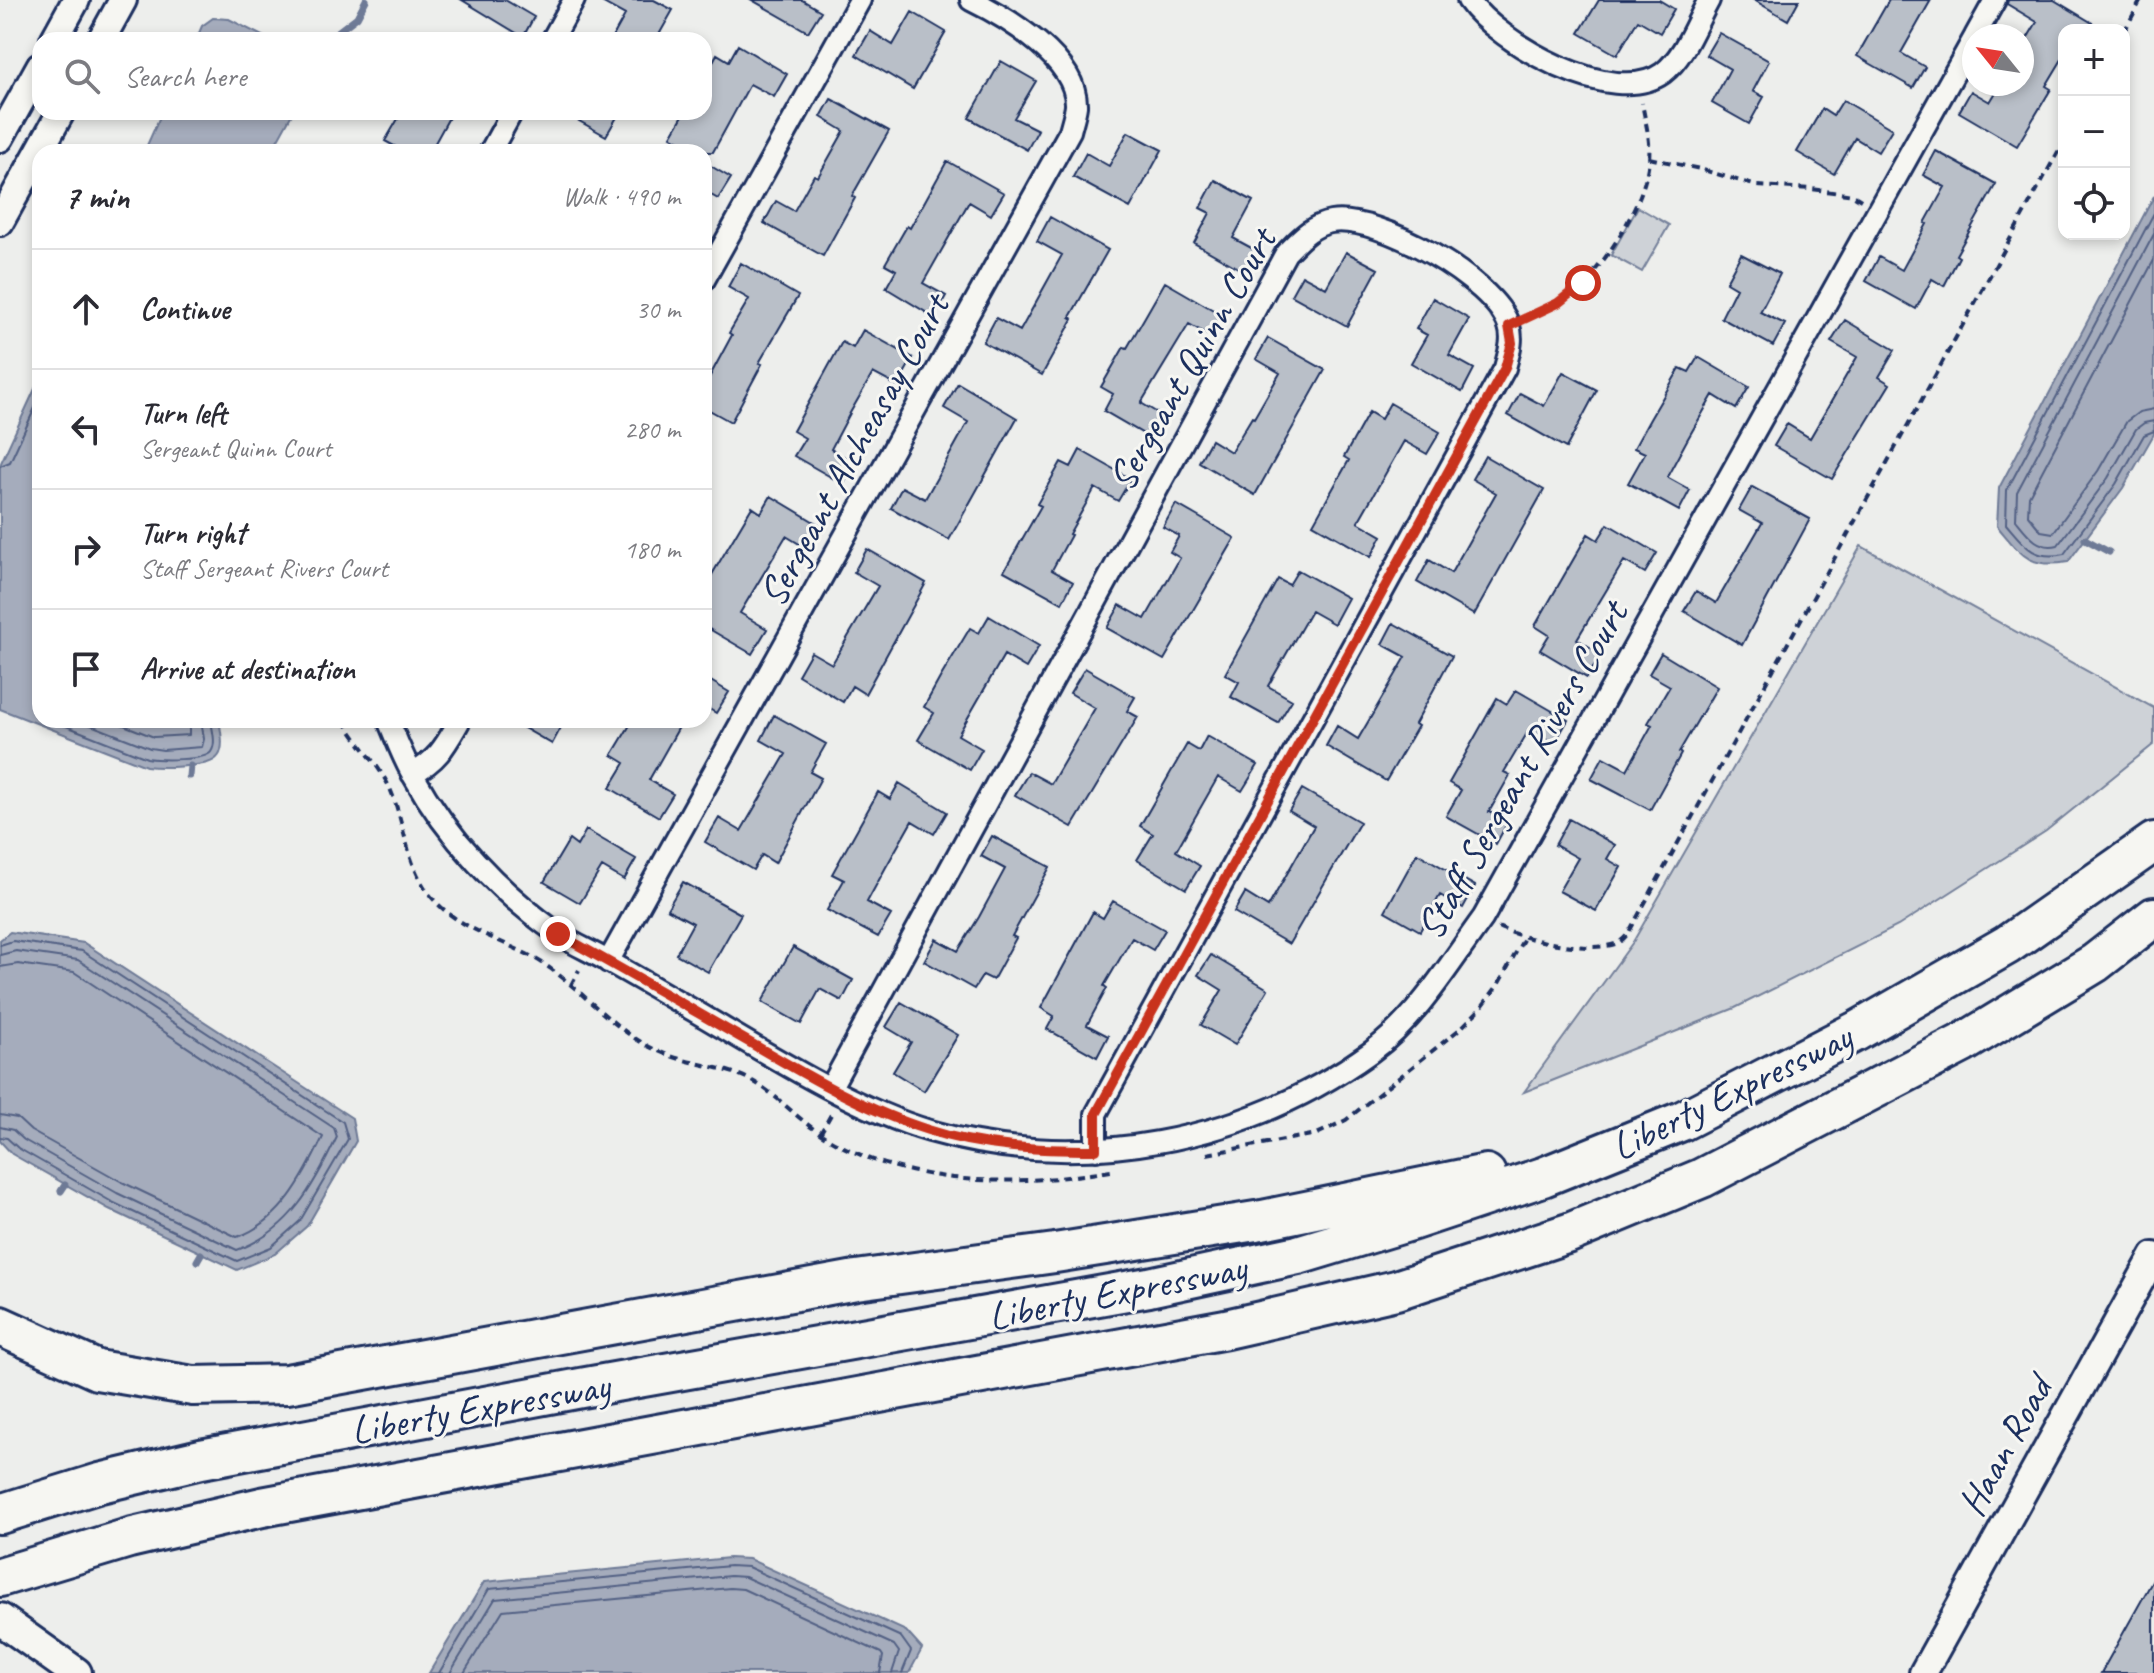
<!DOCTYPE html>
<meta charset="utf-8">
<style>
body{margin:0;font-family:Caveat,sans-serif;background:#f7f7f7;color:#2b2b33}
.controls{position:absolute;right:24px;top:24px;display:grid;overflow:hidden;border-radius:16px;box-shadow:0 4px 12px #0003}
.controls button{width:72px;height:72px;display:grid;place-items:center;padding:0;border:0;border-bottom:2px solid #e1e1e2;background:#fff;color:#2b2b33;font:40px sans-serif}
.compass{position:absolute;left:1962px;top:24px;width:72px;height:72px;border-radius:50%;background:#fff;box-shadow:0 4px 12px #0003;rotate:300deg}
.stop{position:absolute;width:24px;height:24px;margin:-18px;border:6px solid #c8321e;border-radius:50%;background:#fff}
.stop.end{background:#c8321e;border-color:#fff;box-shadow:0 2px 8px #0008}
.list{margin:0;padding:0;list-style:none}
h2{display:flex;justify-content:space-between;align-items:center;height:104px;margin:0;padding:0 32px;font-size:34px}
h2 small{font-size:26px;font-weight:400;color:#7c7c81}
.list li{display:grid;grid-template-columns:52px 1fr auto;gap:24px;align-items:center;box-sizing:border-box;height:120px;padding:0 32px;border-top:2px solid #e1e1e2}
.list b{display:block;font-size:30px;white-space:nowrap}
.list p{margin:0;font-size:26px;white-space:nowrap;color:#7c7c81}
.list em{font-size:26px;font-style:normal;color:#7c7c81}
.icon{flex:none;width:44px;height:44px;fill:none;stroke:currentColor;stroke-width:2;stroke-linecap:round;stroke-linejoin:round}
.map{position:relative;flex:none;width:2154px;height:1673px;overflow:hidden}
.search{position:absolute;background:#fff;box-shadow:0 4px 12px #0003;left:32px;top:32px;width:680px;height:88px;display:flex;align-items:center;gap:20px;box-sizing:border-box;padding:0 28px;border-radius:24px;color:#7c7c81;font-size:30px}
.panel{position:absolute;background:#fff;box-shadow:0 4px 12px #0003;left:32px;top:144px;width:680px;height:584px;border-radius:24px}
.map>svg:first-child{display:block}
.green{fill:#ced2d7;stroke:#74809a;stroke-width:2}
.water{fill:#a5acbc;stroke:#6e7a96;stroke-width:2}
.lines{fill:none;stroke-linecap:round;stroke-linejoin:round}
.shore{stroke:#526184;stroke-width:2}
.stream{stroke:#6e7a96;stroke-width:7}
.building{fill:#b9bfc8;stroke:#1b2f5e;stroke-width:2}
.minor-casing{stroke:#1b2f5e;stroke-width:26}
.tertiary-casing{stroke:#1b2f5e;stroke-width:32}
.secondary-casing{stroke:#1b2f5e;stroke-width:36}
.motorway-casing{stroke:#1b2f5e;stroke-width:44}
.path{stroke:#1b2f5e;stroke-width:4;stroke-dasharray:8 6;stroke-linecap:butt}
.minor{stroke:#f6f6f2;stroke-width:20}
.tertiary{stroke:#f6f6f2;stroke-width:26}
.secondary{stroke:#f6f6f2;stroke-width:30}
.motorway{stroke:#f6f6f2;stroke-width:38}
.route{stroke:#c8321e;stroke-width:10}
.labels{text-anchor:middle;stroke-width:6;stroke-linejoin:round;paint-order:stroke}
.street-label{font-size:40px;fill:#1b2f5e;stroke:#f6f6f2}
</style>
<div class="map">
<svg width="2154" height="1673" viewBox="0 0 2154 1673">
<rect width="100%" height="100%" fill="#edeeec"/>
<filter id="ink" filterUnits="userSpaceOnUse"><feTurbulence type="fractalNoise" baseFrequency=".0125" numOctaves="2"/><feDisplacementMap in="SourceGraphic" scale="16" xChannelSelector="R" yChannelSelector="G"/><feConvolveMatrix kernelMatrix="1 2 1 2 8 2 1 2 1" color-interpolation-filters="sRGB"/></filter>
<g filter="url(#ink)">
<path class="green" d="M1638,207L1669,225L1642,272L1611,255Z
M1861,546L2154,708V744L2046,831L1898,926L1735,1008L1524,1092L1633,942Z"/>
<path class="water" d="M213,18L229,19L270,40H196L202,26Z
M162,112H293L271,152H144Z
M2154,196V434L2123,488L2068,562C2028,569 2021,554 1997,526L1999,488Z
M40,378V720H219C226,756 222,764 186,766C172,767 160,768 146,766L0,709V465Z
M10,932L84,943L352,1118L356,1141L307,1226L275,1254L237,1270L109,1209L12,1154L0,1141V940Z
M729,1558L749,1559L906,1631L922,1649L909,1673H429L484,1582Z"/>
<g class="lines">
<path class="shore" d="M2154,213L2007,490L2006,524C2024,545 2033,561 2064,554L2116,484L2144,435L2154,431
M2154,234L2017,492L2016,520C2028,535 2038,550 2058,545L2108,478L2136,429L2144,423L2154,421
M2154,260L2029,496L2028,515L2041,531L2053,533L2098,471L2127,421L2139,412L2154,409
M0,466L10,462L40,397
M51,720L147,758C158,760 205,761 211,752C217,743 212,730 211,720
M78,720L150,748L163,750L202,747L204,739L201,720
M111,720L154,737L189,735V720
M0,945L13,941L82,951L343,1122L348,1139L300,1221L271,1247L237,1261L112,1202L18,1148L7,1138L0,1137
M0,955L16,951L78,960L334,1128L337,1137C314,1186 290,1231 237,1250L117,1193L24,1140L13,1130L0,1127
M0,967L18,964L74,972L323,1137C304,1177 281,1222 237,1237L122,1182L31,1131L17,1118L0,1115
M439,1673L489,1589L730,1566L748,1567L901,1637L911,1651L902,1673
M450,1673L495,1599L730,1576L745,1577L894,1645L899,1652L892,1673
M464,1673L503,1610L730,1588L743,1589L881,1653L883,1656L880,1673"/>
<path class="stream" d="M327,40L357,17L366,0
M2085,539L2109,552
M189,776L190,766
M61,1191L65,1185
M197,1261L201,1254"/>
</g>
<path class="building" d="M462,0H505L534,17L523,37Z
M598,0H654L673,10L656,40H611L625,15Z
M752,0H802L821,11L808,32Z
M1599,0H1659L1674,9L1660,33L1638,20L1617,55L1579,33Z
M1754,0H1799L1788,20Z
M1889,0H1931L1901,53L1925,67L1913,88L1857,56Z
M2008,0H2054L2104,30H2064V56L2046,86L2051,89L2017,146L1959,112L1971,91L1990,102L2001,84H2022V47L2037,22L2007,4Z
M912,12L946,32L913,89L856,55L870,31L893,45Z
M1719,33L1769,61L1753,91L1764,97L1749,124L1712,103L1730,69L1706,55Z
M738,45L787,74L774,97L750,84L713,152H678L683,143L671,136L685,112H704V78L717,54L729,61Z
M1001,61L1036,81L1014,118L1038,130L1027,150L969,118Z
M831,99L889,131L852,196L855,198L823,256L764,223L776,201L794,211L814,175L818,177L844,131L821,117Z
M1843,100L1892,129L1878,152L1855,138L1834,174L1797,152L1822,109L1833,116Z
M402,112H452L430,152H405L385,141Z
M563,112H620L606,136Z
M1128,132L1162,150L1130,208L1073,177L1086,153L1109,166Z
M1936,151L1996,184L1956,255L1959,257L1944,286L1932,279L1916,309L1866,281L1879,257L1902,270L1927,224L1925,223L1945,187L1923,175Z
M947,161L1004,193L991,215L969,202L923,283L946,296L934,317L886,288L896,270L885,264L907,226L910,228Z
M704,162L731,178L718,199L704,191Z
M1215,180L1253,201L1233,238L1257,251L1245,272L1194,243L1210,213L1200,208Z
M1050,217L1108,250L1070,317L1073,319L1042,375L983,342L996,318L1020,331L1042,291L1062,255L1037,241Z
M1346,252L1378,269L1347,326L1291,295L1302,275L1326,288Z
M1741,254L1780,274L1760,312L1785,324L1773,346L1721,318L1736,288L1726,282Z
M741,263L798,296L759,363L762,364L731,422L704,407V387L732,335L729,333L749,299L728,287Z
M1165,282L1222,315L1210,336L1189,324L1141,403L1166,418L1154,440L1104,411L1113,394L1101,387L1124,347L1127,348Z
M1433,298L1469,319L1449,355L1474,369L1462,392L1411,363L1427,335L1416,329Z
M1845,320L1895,350L1879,377L1890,384L1832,479L1774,446L1787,424L1810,438L1857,357L1831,342Z
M863,330L913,358L897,386L873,373L850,413L831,449L855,463L843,484L794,456L805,438L793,431L842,342L853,348Z
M1268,338L1325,370L1255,495L1199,462L1211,440L1231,452L1252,417L1254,418L1280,373L1256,359Z
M1698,357L1749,387L1736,409L1713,395L1687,440L1667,477L1690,490L1679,511L1628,483L1645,453L1634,448L1650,419L1680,368L1689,372Z
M1563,372L1597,390L1566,448L1508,415L1520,393L1544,406Z
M958,383L1017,418L949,540L891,508L902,487L925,499L968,422L944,408Z
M1390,403L1440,432L1427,454L1404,441L1358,522L1382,536L1371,557L1313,524L1349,460L1344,457L1369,412L1381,419Z
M1080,450L1131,479L1118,501L1095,488L1069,534L1071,535L1052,570L1073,582L1062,603L1004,571L1041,506L1037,504L1061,462L1071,467Z
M1485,456L1544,490L1474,615L1417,582L1429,560L1451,573L1496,493L1472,479Z
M1752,487L1810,519L1742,645L1684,611L1696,591L1716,603L1762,523L1739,510Z
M771,496L821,526L808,549L786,536L740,613L767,629L752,654L704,626V588L752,507L761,513Z
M1176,504L1235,538L1164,660L1107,628L1120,605L1145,619L1180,558L1170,552L1179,536L1163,527Z
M1608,524L1657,553L1645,573L1624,561L1577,639L1601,654L1587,678L1540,650L1549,635L1535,626L1588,534L1598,540Z
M867,549L926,583L865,694L852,686L843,702L798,675L811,652L832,664L878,586L854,572Z
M1298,570L1348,598L1334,624L1311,611L1268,686L1292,700L1278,723L1231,697L1239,682L1225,674L1278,579L1289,585Z
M989,616L1039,646L1026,668L1004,655L958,735L982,749L970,770L918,740L934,713L924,707L940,678L970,628L979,633Z
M1393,623L1452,656L1415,724L1418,726L1386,781L1326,746L1337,726L1358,739L1406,657L1382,644Z
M1661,653L1717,687L1679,752L1681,754L1650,810L1591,779L1603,757L1627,770L1652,725L1648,723L1670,686L1649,674Z
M1085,668L1135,697L1127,711L1138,717L1072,827L1015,795L1029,772L1051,784L1095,708L1070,693Z
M704,677L729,692L716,713L704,706Z
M1516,690L1568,720L1554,744L1529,730L1504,772L1510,775L1489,812L1508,822L1496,844L1446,816L1461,790L1449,783L1497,698L1507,704Z
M774,715L826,744L810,772L821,778L775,863L762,855L753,870L705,842L719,818L741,831L786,754L761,740Z
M510,720H565L552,744Z
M633,720H683L649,780L673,794L659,817L610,788L625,763L612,755Z
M1207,736L1258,765L1242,791L1218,777L1194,819L1176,851L1200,866L1186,889L1137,860L1153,834L1140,826L1187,744L1199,751Z
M899,783L947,812L934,834L912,821L886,867L867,902L891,915L878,937L827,910L844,880L832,874L878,792L890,799Z
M1302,789L1360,822L1289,944L1234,912L1245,893L1268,907L1314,826L1289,811Z
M1569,819L1615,845L1607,859L1621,867L1596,911L1559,891L1578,858L1555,845Z
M586,830L636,859L624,880L602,867L580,903L544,882L569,840L577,846Z
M992,836L1050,867L1012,936L1016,938L993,980L983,975L974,989L924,961L936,939L958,951L979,917L1005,869L981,856Z
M1417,853L1475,886L1463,908L1440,895L1420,931L1385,911Z
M683,882L741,914L708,972L676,954L693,923L667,909Z
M1113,901L1165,930L1153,950L1132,938L1104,986L1107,988L1087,1025L1108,1036L1097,1057L1047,1029L1054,1016L1041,1008L1093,912L1103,918Z
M793,947L853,980L842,1001L820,989L801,1024L762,1002Z
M1211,955L1268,989L1235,1045L1201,1025L1222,990L1198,975Z
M901,1002L958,1035L924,1091L893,1072L911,1042L886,1027Z
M2154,1578V1673H2101Z"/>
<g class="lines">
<defs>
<path id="minor" d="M1468,0C1498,43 1613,109 1663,73C1685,56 1696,23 1709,0
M1975,36L1995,0
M552,40L574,0
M490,152L512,112
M704,280L860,0
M388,720C396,738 403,758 413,775C447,837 499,892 557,933C571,943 588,950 604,959C633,975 662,992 691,1009C763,1051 851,1108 930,1131C1080,1174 1245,1143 1371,1052C1418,1018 1450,963 1483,918L1974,38
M412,774C439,759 445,746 460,720
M608,962L1070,131C1072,123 1075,114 1076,106C1078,60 1008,18 971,0
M831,1087L1286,253C1299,240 1312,225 1331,222C1378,214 1494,280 1509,326C1514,341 1508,355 1505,368L1096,1114V1150"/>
<path id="tertiary" d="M54,40L76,0
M101,40L123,0
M0,138L40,66
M0,222L61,112
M1923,1673L2154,1256"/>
<path id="secondary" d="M0,1619L76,1673"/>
<path id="motorway" d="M0,1326L97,1370L193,1386L287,1384L856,1280L1055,1253L1262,1220L1486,1174
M0,1514L100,1483L201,1459L581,1388L1149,1287L1298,1255L1414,1220L1543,1177L1682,1121L1857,1031L2007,945L2154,842
M0,1577L129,1538L262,1507L1226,1329L1396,1290L1569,1233L1702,1178L1963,1043L2095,963L2154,917"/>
</defs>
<use href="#minor" class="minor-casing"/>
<use href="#tertiary" class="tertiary-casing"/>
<use href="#secondary" class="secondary-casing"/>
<use href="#motorway" class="motorway-casing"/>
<path class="path" d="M2124,32L2141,0
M1649,158L1700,169L1757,186L1812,189L1853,195L1861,200
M1526,318C1578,294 1599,273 1627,223C1638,203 1647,181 1649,159C1651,140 1645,121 1642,103
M344,720C358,745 380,765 391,791C406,828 407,872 436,902C467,935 515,942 551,969C587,995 615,1031 656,1050C689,1066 729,1065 759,1085C781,1099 799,1120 821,1134C906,1189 1020,1187 1116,1170
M1498,927C1524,940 1587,953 1615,944C1621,942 1626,937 1629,932L2064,141
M571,985L579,970
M820,1134L833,1111
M1207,1154L1317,1134L1346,1120L1461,1028L1481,1008L1498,985L1524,938"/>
<use href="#minor" class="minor"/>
<use href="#tertiary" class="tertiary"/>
<use href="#secondary" class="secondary"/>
<use href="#motorway" class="motorway"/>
</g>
</g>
<g class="lines" filter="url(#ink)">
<path class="route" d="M558,934C624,970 689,1008 754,1045C809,1077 867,1111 928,1130C983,1148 1039,1150 1096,1150V1114L1505,368L1512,343L1509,326L1558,303L1583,283"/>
</g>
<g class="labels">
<g class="street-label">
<text transform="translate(1191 359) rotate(-60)" y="14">Sergeant Quinn Court</text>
<text transform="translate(853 450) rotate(-61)" y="14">Sergeant Alcheasay Court</text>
<text transform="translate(1521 770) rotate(-60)" y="14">Staff Sergeant Rivers Court</text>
<text transform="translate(1731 1091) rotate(-26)" y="14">Liberty Expressway</text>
<text transform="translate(1117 1291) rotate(-11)" y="14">Liberty Expressway</text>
<text transform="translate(480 1407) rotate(-10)" y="14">Liberty Expressway</text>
<text transform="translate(2004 1446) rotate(-61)" y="14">Haan Road</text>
</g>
</g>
</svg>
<div class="controls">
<button>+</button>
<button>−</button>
<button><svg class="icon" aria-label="locate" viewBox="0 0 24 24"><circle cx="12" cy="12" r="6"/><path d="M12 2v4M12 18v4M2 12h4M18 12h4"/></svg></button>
</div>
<svg class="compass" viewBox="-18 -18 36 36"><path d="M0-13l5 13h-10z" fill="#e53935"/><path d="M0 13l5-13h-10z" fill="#7c7c81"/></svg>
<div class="stop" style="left:1583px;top:283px"></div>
<div class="stop end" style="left:558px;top:934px"></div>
<div class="search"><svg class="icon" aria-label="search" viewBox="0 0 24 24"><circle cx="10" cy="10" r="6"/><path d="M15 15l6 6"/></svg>Search here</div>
<section class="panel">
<h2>7 min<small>Walk · 490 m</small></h2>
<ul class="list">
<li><svg class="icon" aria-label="ahead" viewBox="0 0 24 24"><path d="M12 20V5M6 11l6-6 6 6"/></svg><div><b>Continue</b></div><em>30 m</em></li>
<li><svg class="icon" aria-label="left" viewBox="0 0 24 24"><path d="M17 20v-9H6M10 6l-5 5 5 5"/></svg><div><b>Turn left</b><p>Sergeant Quinn Court</p></div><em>280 m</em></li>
<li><svg class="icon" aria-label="right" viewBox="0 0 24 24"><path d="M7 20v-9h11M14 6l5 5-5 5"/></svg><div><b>Turn right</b><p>Staff Sergeant Rivers Court</p></div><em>180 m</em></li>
<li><svg class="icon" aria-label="arrive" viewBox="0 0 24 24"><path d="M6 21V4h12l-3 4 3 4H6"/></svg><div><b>Arrive at destination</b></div></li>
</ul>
</section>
</div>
